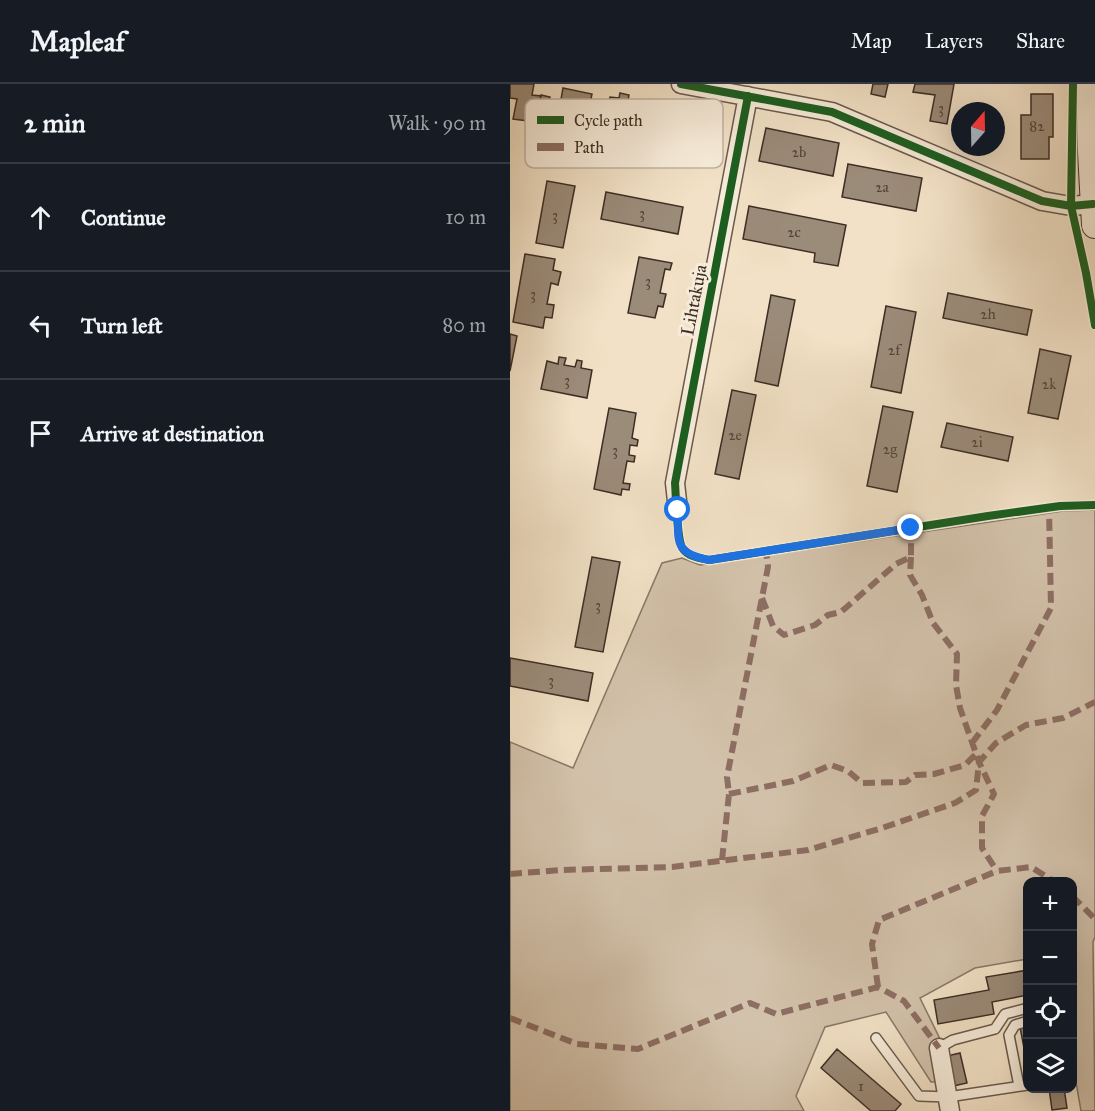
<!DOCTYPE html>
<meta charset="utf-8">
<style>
body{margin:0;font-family:"IM FELL Great Primer",serif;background:#20242c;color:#f1f3f6}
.controls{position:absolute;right:18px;bottom:18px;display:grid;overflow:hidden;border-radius:12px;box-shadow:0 6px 24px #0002}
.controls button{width:54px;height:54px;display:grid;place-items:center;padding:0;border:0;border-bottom:2px solid #363941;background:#171b24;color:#f1f3f6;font:30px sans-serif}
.compass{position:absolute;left:441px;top:18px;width:54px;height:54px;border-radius:50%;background:#171b24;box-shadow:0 6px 24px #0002;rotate:20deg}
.stop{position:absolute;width:18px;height:18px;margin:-14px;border:4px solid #1a73e8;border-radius:50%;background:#fff}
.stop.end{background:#1a73e8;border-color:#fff;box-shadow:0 2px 6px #0008}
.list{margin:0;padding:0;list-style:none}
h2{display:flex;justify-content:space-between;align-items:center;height:78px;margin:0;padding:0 24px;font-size:26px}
h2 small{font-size:20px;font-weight:400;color:#9ea1a6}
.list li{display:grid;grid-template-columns:39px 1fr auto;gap:18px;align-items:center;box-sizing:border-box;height:108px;padding:0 24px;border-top:2px solid #363941}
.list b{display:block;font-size:22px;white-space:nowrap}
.list em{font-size:20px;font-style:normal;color:#9ea1a6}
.icon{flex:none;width:33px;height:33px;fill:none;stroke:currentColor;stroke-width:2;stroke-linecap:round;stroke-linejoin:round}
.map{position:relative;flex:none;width:585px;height:1027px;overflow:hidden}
header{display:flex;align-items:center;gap:36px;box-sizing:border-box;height:84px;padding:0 30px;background:#171b24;border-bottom:2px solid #363941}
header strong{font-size:28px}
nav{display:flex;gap:33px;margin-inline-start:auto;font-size:21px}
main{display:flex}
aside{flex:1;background:#171b24}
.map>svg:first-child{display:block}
.green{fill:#d3c2ab;stroke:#887868;stroke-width:1.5}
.building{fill:#9b8b79;stroke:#3d2d25;stroke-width:1.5}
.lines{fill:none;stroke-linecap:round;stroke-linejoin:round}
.lane-casing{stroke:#6a5a4d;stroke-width:12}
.street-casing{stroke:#6a5a4d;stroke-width:21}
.secondary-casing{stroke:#3d2d25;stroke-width:28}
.lane{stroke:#f7ecda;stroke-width:9}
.street{stroke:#f7ecda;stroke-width:18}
.secondary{stroke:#f7ecda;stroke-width:26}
.quiet{stroke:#8d6e63;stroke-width:6;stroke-dasharray:12 6;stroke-linecap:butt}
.cycleway-casing{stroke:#f7ecda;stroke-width:11}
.cycleway{stroke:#1b5e20;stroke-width:8}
.route{stroke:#1a73e8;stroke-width:8}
.labels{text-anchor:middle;stroke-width:6;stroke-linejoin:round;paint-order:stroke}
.number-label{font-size:15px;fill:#54443a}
.street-label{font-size:18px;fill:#3d2d25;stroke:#f7ecda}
.key{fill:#f7ecda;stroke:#bfb3a4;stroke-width:1.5}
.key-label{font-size:16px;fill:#3d2d25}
</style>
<header>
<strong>Mapleaf</strong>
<nav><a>Map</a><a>Layers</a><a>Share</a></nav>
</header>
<main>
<aside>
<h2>2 min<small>Walk · 90 m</small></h2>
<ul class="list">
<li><svg class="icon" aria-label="ahead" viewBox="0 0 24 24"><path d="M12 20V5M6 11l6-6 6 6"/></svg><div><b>Continue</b></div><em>10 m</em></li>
<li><svg class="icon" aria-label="left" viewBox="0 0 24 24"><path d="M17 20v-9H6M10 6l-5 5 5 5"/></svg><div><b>Turn left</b></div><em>80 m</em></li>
<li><svg class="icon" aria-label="arrive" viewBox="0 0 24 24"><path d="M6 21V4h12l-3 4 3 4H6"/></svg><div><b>Arrive at destination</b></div></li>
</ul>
</aside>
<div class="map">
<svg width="585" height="1027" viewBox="0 0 585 1027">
<rect width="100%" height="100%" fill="#f2e1c6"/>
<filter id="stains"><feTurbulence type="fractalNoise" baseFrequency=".00333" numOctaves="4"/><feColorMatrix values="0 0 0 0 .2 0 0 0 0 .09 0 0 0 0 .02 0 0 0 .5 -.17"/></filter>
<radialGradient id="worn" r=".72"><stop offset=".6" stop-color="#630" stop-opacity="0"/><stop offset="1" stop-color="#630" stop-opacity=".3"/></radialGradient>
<path class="green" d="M585,426V853L583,858L585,1027H571L563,981L562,798H518L517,875L465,884L410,914L433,961L439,997L421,998L376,928L315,943L286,1012L294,1027H0V658L63,684L152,479L172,474L190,481L553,427Z"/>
<path class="building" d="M0,0H24L22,11L31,12L27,30L19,29L18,37L3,35L7,15L0,14Z
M363,0H378L375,13L361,10Z
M405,0H444L437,40L420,37L425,11L403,8Z
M53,4L82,10L75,45L57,42L58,35L27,29L31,11L40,13L39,19L50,21Z
M110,9L119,11L118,16L143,20L139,42L96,34L100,13L109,14Z
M521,10H543V53H539V75H511V31H521Z
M256,44L329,59L323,92L249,77Z
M338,80L412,94L406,127L332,113Z
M37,97L65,102L53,164L26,159Z
M96,108L173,123L168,150L91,135Z
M239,122L336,141L328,182L304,178L305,169L233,155Z
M15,170L45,175L43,186L51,188L48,201L41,199L37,220L44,221L42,234L35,233L33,244L3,238Z
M129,173L162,179L160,186L155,185L150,209L156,210L153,223L148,222L145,234L118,229Z
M438,209L522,226L517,251L433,234Z
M261,211L285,216L268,302L245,297Z
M376,222L406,228L391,309L361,303Z
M0,250L7,252L0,287Z
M530,265L561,272L548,335L518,329Z
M49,273L56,274L54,281L65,283L67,276L72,277L71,284L82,286L77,314L31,305L37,277L48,280Z
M222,306L246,311L229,395L205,390Z
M373,322L403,328L387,408L357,402Z
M99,324L126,329L122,354L128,356L127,362L120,361L119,371L125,372L124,378L117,377L113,399L120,400L119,406L112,405L111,411L84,405Z
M437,339L503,353L498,377L431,363Z
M82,473L110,478L93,568L65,563Z
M0,574L83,589L78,617L0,602Z
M518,886V911L482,918L484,930L428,940L424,916L479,906L476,893Z
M518,942V985L510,943Z
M327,965L391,1020L385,1027H361L311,984Z
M450,969L457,999L443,1002L437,972Z
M539,1004H554L557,1024L542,1026Z"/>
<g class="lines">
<defs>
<path id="lane" d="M366,954L409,1012L438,1013L518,1001
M429,964L443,956L485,945L495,930L518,924
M509,1002L499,951L505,941L518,937"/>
<path id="street" d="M171,0L322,28L532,117L561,122L583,120
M168,426L165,399L238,12
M429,964L440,1027"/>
<path id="secondary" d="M580,0L581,68L585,141"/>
</defs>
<use href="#lane" class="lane-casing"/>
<use href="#street" class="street-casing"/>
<use href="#secondary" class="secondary-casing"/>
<use href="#lane" class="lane"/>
<use href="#street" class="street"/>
<use href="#secondary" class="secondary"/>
<path class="quiet" d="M401,473L400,491L412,511L423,539L447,570L446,601L450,624L469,678L484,710L472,732V764L487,787
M252,514L263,542L274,551L305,541L318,531L331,528L386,480L401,473V444
M462,659L487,626L541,524L539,423
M219,710L283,697L321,681L338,687L352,699L396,698L405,691L424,690L455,681L466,670
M212,776L219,710L217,693L258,483L256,467
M0,790L51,786L162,783L298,766L372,744L445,719L466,706L469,678L486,659L516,641L553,634L585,618
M562,812L585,835
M368,903L362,860L369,836L487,787L521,783L545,798
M0,934L67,960L128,965L240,919L266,930L368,903L394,917L429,964"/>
<defs>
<path id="cycleway" d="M171,0L322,28L532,117L561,122L583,120
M563,0L561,122L576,189L585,241
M238,12L165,399C166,412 167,458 173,465C179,473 190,474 199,476L478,432L550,422L585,421"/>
</defs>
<use href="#cycleway" class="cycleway-casing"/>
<use href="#cycleway" class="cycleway"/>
</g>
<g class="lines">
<path class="route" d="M168,426C168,458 164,469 199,476L401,444"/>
</g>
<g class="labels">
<g class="number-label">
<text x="431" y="29">3</text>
<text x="527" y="47">82</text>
<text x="289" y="73">2b</text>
<text x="372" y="108">2a</text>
<text x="132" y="134">3</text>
<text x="45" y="136">3</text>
<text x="284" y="153">2c</text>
<text x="138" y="202">3</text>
<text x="23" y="215">3</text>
<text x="478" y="235">2h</text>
<text x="384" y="271">2f</text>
<text x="57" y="301">3</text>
<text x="539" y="305">2k</text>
<text x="225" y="356">2e</text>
<text x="467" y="363">2i</text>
<text x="380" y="370">2g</text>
<text x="105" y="371">3</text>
<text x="88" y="526">3</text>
<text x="41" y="601">3</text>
<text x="351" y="1007">1</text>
</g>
<g class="street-label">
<text transform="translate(184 216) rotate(-79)" y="6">Lihtakuja</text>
</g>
</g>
<rect x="15" y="15" width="198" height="69" rx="9" class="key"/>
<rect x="27" y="32" width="27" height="8" fill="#1b5e20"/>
<rect x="27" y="59" width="27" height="8" fill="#8d6e63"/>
<g class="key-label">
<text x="64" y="42">Cycle path</text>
<text x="64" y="69">Path</text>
</g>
<rect width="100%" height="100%" filter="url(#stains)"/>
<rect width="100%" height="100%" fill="url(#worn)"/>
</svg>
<div class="controls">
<button>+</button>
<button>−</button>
<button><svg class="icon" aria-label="locate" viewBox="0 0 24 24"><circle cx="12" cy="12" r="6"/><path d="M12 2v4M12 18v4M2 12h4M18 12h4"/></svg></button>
<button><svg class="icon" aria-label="layers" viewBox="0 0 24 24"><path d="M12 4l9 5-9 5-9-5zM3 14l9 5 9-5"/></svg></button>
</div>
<svg class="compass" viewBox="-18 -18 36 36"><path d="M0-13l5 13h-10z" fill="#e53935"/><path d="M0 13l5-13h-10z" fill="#9ea1a6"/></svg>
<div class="stop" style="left:168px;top:426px"></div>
<div class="stop end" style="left:401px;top:444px"></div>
</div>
</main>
